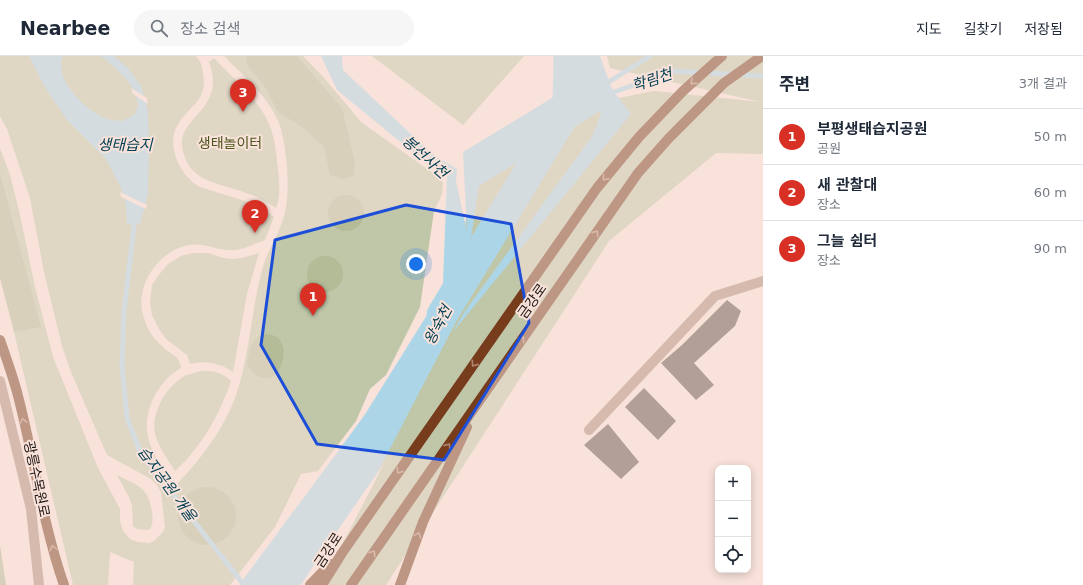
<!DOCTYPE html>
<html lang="ko">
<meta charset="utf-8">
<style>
body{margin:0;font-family:"DejaVu Sans","Noto Sans KR",sans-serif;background:#f6f6f7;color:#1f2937}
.controls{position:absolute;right:12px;bottom:12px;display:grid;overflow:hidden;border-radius:8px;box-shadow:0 2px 10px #0003}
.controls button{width:36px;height:36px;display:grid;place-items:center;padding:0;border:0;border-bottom:1px solid #e0e1e3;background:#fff;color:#1f2937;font:20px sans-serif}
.you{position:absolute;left:416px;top:208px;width:14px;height:14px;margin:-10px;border:3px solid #fff;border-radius:50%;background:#1a73e8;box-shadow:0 0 0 6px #1a73e833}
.badge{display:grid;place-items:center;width:26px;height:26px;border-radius:50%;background:#d93025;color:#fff;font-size:13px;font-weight:700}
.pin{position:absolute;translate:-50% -33px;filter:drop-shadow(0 1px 2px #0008)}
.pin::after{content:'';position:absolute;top:21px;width:14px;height:12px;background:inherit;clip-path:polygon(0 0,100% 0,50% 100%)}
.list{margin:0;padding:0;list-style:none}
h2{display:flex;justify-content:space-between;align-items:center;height:52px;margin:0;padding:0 16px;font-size:17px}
h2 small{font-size:13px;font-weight:400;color:#747a83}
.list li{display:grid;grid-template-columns:26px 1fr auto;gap:12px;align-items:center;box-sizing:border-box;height:56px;padding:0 16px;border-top:1px solid #e0e1e3}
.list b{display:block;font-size:15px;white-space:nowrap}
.list p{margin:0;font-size:13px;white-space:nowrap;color:#747a83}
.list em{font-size:13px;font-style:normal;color:#747a83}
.icon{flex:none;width:22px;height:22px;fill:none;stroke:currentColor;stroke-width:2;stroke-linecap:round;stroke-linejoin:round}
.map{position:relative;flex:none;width:763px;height:529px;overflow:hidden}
header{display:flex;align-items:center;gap:24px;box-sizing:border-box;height:56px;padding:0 20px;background:#fff;border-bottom:1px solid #e0e1e3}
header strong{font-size:19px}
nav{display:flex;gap:22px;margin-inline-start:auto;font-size:14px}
.search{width:280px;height:36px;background:#f6f6f7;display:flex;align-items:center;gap:10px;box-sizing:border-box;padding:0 14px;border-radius:22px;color:#747a83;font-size:15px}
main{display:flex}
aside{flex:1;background:#fff}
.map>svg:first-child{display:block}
.green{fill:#c0c7a9}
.forest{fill:#b3bb97}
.water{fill:#acd6e7}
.pier{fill:#f8e2da}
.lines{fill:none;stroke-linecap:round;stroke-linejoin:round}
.stream{stroke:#acd6e7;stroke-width:5}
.river{stroke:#acd6e7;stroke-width:31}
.building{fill:#5e5044}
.minor{stroke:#ad8a79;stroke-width:10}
.major{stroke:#773c1c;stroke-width:10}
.oneway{stroke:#b18772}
.marked{fill:none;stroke:#1d4ed8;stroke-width:3;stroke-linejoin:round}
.labels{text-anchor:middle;stroke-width:4;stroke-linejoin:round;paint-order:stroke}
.park-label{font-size:14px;fill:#4e571e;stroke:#f8e2da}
.street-label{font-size:14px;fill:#1e1613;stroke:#f8e2da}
.water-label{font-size:15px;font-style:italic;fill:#064255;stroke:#f8e2da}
</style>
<header>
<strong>Nearbee</strong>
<div class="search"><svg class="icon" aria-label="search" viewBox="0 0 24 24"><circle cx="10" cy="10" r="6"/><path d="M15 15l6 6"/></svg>장소 검색</div>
<nav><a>지도</a><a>길찾기</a><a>저장됨</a></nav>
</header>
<main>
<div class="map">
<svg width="763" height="529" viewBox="0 0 763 529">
<rect width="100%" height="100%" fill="#f8e2da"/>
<path class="green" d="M0,0H196C201,5 202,11 203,17C208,47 189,48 177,70C166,91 181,121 200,131L248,146L271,158L274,161L265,184C255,187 244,194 233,194C217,195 206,186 188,189C156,196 132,234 145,265C148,275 154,283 162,290C170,299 179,298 181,312C169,319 160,329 154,341C136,378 155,399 174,431C202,403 228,368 239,330C250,292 252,252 262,214C267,195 279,179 284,160C291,137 287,96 281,73C272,43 245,22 224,0H303L324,22L362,67L437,120L443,127L442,138L434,155L420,251L386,319L370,333L356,365L318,415L301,418L275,471L230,529H133L134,506L110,496L108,529H73L14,276L36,271L0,147V92L10,119L20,159L35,231L53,301L98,412L120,453V465L123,475L130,483L137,486L149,487L154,485L163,476L165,471L161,436L157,429L151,423L107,399L71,316L62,290L44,216L30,142L7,73L0,60Z
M372,0H524L463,69Z
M607,0H763V98L716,97L609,185L386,529H291L460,221L470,124L603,45L654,35L761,46L610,12Z
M214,2C233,23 258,42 269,68C275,82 276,97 278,113C279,124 281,141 276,152C266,146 257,140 246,137C217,126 188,127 182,90C178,61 227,53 209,6Z
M193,197H208L223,202L233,203L242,202L259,197L247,238L233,316C220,307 206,304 190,308L187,299L166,283L159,273L152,259L150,246L152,229L158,220L168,208L181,200Z
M201,315C212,314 223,317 231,325C219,360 202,390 175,415C168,403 158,391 155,377C151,357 166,331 183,321C188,318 195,317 201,315Z
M117,419C138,430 148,430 152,456C153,463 153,469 149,474L137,473L133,470L132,449L129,441Z"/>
<path class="forest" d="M246,0H297L342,52L355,107L354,120L342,123L330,119L324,91L302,71L278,56L265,31L247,9Z
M0,117L41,271L14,276L0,222Z
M328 157a18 18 0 1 1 36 0a18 18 0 1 1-36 0Z
M307 218a18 18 0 1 1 36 0a18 18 0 1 1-36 0Z
M266,278C286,279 287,299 279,314C271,329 253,322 247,308C250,294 250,281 266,278Z
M178 460a29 29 0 1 1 58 0a29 29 0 1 1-58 0Z
M0,489L6,529H0Z"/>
<path class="water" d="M29,0H63C53,23 85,54 105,62C110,64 117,65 123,65L135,58C136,55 138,52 138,49C137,29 116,12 101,0H114L128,12L141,30L148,55L149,90L148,138L140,168H127L126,149L121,132L106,103L67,64L46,33Z
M321,0H342L343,14L431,97L457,113L456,125L467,176L463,96L560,37L572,17L560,0H600L612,33L631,58L453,276L465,255L593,79L602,54L479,130L459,260L319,529H239L364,360L427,259L443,227L447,120L426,107L337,34Z"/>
<path class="pier" d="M131,32L147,42L148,48L133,38Z
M120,136L147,149L146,153L121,141Z
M385,406L321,529H301L322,497Z"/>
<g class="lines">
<path class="stream" d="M604,29L650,0
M608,38L675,15L763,20
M133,163L134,170L124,255L122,309L127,362L141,398L244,529"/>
<path class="river" d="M442,259L568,52L569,0"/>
</g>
<path class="building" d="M727,244L741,255L735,270L694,307L714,329L696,344L661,307L682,289Z
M644,332L676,365L658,384L625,351Z
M608,368L639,406L621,423L584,389Z"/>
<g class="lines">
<path class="minor" d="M0,325L31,453L39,529
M589,374L715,240L763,225"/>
<path class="major" d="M0,284C6,301 12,318 17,336C34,400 42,466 64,529
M310,529L330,508
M322,529L342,497L597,132L639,81L683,35L722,0
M351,529L638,117L669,82L724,27L762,0
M400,529L423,466L467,371"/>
</g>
<defs><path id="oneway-chevron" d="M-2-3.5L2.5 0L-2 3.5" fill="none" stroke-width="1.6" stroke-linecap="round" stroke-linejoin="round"/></defs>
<g class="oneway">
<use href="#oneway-chevron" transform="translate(693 26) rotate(138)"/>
<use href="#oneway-chevron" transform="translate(605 122) rotate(129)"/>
<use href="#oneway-chevron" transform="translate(596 177) rotate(-55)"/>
<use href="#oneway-chevron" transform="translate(522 283) rotate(-55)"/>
<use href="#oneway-chevron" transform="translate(474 308) rotate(125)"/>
<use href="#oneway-chevron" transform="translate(23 365) rotate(-103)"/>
<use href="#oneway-chevron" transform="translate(448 390) rotate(-55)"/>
<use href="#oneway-chevron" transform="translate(399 415) rotate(125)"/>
<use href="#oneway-chevron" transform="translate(418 479) rotate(-70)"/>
<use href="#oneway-chevron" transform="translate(53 492) rotate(-104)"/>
<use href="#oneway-chevron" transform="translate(373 497) rotate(-55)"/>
</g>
<path d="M0 0H763V529H0ZM406,149L511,168L529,267L444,404L317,388L261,289L275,184Z" fill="#f8e2da" fill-opacity=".55" fill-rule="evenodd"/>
<path class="marked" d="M406,149L511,168L529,267L444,404L317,388L261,289L275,184Z"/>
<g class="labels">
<g class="park-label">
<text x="230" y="92">생태놀이터</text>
</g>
<g class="street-label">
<text transform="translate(532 245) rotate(-55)" y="5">금강로</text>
<text transform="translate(37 423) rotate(78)" y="5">광릉수목원로</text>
<text transform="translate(328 494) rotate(-57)" y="5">금강로</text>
</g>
<g class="water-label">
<text transform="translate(652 24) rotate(-18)" y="5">학림천</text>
<text x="125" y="94">생태습지</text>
<text transform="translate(425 101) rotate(42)" y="5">봉선사천</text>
<text transform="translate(438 269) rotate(-62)" y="5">왕숙천</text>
<text transform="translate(167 428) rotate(54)" y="5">습지공원 개울</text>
</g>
</g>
</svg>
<div class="controls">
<button>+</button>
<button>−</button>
<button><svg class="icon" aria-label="locate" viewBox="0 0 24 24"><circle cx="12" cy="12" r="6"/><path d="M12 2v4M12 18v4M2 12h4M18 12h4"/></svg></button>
</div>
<div class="you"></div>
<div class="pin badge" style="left:313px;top:260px">1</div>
<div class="pin badge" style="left:255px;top:177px">2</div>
<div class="pin badge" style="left:243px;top:56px">3</div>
</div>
<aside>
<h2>주변<small>3개 결과</small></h2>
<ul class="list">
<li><span class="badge">1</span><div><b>부평생태습지공원</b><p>공원</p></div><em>50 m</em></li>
<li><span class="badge">2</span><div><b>새 관찰대</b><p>장소</p></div><em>60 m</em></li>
<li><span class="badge">3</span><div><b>그늘 쉼터</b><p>장소</p></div><em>90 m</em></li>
</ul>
</aside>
</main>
